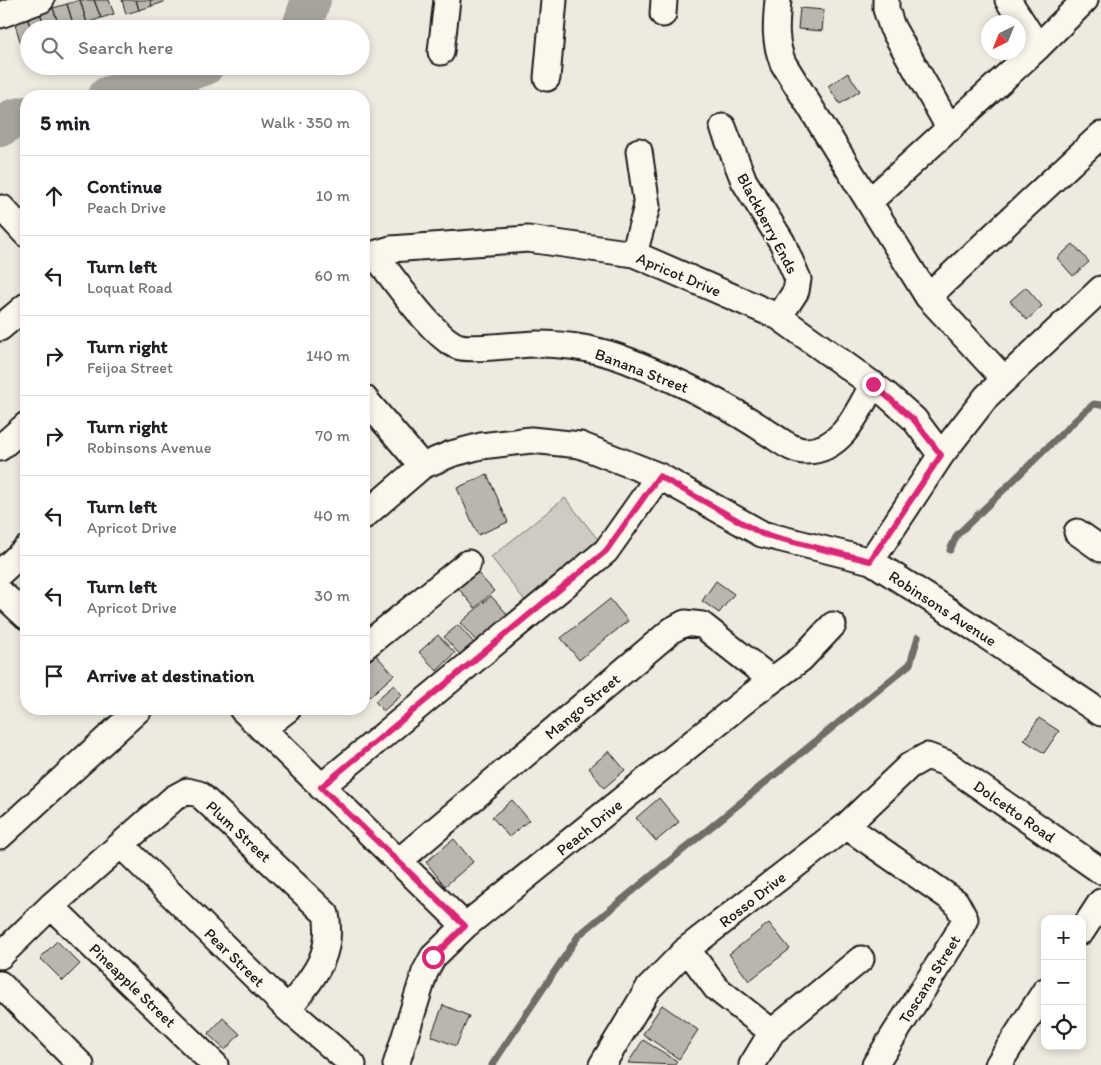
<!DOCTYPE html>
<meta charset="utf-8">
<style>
body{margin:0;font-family:Itim,sans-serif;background:#f2f2f2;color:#202124}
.controls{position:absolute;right:15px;bottom:15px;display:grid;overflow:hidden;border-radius:10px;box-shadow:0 2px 8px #0003}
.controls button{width:45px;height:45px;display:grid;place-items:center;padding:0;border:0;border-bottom:1px solid #e0e0e0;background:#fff;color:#202124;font:25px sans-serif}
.compass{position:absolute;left:981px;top:15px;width:45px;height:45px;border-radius:50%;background:#fff;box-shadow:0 2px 8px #0003;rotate:223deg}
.stop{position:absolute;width:15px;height:15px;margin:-11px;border:4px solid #db2777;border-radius:50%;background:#fff}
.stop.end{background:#db2777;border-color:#fff;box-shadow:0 1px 5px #0008}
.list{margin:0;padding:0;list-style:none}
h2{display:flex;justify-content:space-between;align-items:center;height:65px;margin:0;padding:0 20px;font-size:21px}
h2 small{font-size:16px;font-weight:400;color:#757577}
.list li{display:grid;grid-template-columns:32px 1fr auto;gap:15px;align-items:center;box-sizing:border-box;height:80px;padding:0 20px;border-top:1px solid #e0e0e0}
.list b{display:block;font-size:19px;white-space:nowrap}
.list p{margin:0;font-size:16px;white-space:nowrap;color:#757577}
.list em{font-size:16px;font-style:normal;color:#757577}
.icon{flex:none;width:28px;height:28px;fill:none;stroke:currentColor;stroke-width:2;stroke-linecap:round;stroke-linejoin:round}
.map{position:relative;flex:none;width:1101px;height:1065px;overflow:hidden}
.search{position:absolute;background:#fff;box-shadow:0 2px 8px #0003;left:20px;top:20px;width:350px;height:55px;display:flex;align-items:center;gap:12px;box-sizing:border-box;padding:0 18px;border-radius:28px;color:#757577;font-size:19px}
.panel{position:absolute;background:#fff;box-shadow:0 2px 8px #0003;left:20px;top:90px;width:350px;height:625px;border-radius:20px}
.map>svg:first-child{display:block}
.green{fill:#ceccc2;stroke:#75746f}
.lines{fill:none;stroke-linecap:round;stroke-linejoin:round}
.stream{stroke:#6f6d69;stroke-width:7}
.river{stroke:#a6a39d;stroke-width:40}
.building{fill:#b9b6af;stroke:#1c1c1c}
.street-casing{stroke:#1c1c1c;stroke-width:29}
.street{stroke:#fbf7ec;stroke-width:25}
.route{stroke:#db2777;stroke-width:6}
.labels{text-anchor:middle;stroke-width:4;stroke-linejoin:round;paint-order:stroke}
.street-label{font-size:16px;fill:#1c1c1c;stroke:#fbf7ec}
</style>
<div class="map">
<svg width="1101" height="1065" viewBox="0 0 1101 1065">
<rect width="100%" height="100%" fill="#eeeadf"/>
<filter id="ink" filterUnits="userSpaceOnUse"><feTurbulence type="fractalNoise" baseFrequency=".02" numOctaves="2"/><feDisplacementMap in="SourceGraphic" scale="10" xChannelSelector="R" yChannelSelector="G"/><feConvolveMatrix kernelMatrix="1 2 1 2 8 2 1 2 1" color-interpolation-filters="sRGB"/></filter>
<g filter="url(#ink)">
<path class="green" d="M565,498L600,542L526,602L491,557Z"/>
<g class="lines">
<path class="stream" d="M950,550L957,535L1083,413L1094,404L1101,405
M492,1065L579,935L910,664L918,637"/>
<path class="river" d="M301,29L311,0
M108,96L204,66
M0,127L13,119L26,116"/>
</g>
<path class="building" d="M80,0H94L101,18L87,23Z
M80,0L87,23L74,27L67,4Z
M94,0H109L114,14L101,18Z
M122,0H136L139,10L126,14Z
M136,0H150L152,6L139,10Z
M150,0H164V2L152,6Z
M67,4L74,27L60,29L53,8Z
M53,8L60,29H46L40,13Z
M800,8L824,10L822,31L798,29Z
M40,13L46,29H31L27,17Z
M27,17L31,29H29V42L21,44L14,21Z
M848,73L860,91L840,104L828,86Z
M1073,244L1089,262L1073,276L1057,258Z
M1026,287L1042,306L1027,320L1010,301Z
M487,474L508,522L478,535L457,488Z
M476,571L494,591L475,608L458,588Z
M716,581L734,594L719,613L702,601Z
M491,596L509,616L478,643L460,623Z
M610,599L628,621L579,660L561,638Z
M458,625L475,644L461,656L444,637Z
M438,635L455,653L437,671L419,652Z
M376,655L394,675L369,697L364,691V666Z
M394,685L402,695L383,711L375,701Z
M1039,718L1059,731L1044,753L1024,740Z
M609,751L625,770L604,788L589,768Z
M659,798L679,822L656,841L636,818Z
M512,800L529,820L509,837L492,817Z
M454,839L473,862L445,886L426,862Z
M769,923L790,949L749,981L729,954Z
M57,941L80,964L63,981L40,958Z
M443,1005L469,1016L456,1046L431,1036Z
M662,1005L698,1030L679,1059L643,1034Z
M223,1018L240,1034L225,1050L208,1034Z
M643,1040L677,1061L675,1065L628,1063Z"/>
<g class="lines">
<defs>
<path id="street" d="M778,0C776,23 774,41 783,63L928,297L1004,379
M886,0V9L892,27L950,129
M1008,0L1038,47
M663,14L664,0
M0,15L41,0
M441,52L447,0
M547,78L554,0
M723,127L744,181L782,242L798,279L796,291L779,317
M869,202L1038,47L1085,0
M2,208L26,234
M374,254C391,275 433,337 457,346C469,351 520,344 536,344C568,344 599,349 629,361C679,381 726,404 770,434C781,441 794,452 807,451C843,450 858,411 873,384
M634,254L647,206L639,151
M364,261L374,254L391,249L528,239L634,254L779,317L887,395L914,419L941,455
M928,297L1101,135
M0,328L26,306
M364,398L422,466
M0,448L26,425
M364,516L422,466L451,454L481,446L531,440L580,445L659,476L762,534L871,561L946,609L1101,713
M1077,532L1101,549
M871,561L941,455L987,396L1101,289
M0,573L26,549
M0,592L26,616
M364,647L468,563
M242,709L465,926
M262,729L288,709
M321,787L606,551L659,476
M846,826L956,902L965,919L956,937L875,1065
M0,836L139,709
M121,845L288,1009L353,1065
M399,861L672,630L685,623L702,625L772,680
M51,906L215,1065
M1082,931L1101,902
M687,949L716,988L772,1032
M0,956L51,906L174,798L187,791L199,794L326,914C334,956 312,978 288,1009
M0,984L81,1065
M396,1065L425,972L433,957L465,926L752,695L801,659L833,625
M602,1065L648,989L687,949L846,826L909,766L927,756L946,763L1101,871
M752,1065L772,1032L861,959
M998,1065L1045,991"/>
</defs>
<use href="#street" class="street-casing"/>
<use href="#street" class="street"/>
</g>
</g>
<g class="lines" filter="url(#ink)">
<path class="route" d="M433,957L465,926L321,787L606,551L659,476L762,534L870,561L941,455L914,420L873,384"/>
</g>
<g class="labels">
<g class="street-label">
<text transform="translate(768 223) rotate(62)" y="6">Blackberry Ends</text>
<text transform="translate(679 274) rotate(23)" y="6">Apricot Drive</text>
<text transform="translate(642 370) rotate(21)" y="6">Banana Street</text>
<text transform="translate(943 608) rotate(33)" y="6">Robinsons Avenue</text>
<text transform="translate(582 706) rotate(-40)" y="6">Mango Street</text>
<text transform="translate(1015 811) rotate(35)" y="6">Dolcetto Road</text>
<text transform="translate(589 827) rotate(-39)" y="6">Peach Drive</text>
<text transform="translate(239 831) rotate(43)" y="6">Plum Street</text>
<text transform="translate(752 899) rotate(-38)" y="6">Rosso Drive</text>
<text transform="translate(235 957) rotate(44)" y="6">Pear Street</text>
<text transform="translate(929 979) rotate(-58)" y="6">Toscana Street</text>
<text transform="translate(133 985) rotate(44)" y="6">Pineapple Street</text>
</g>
</g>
</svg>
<div class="controls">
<button>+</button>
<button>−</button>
<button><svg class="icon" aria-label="locate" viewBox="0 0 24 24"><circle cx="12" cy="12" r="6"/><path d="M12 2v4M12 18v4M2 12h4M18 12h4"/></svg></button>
</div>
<svg class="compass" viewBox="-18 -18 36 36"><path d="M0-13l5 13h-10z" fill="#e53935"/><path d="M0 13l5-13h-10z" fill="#757577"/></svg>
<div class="stop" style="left:433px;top:957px"></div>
<div class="stop end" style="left:873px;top:384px"></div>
<div class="search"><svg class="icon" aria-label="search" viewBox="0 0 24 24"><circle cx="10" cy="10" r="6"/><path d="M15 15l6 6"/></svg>Search here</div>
<section class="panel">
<h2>5 min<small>Walk · 350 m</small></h2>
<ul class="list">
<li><svg class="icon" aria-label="ahead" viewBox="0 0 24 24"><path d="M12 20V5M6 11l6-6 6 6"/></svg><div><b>Continue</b><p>Peach Drive</p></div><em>10 m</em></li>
<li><svg class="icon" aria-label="left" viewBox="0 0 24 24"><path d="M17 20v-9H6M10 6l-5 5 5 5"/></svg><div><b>Turn left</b><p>Loquat Road</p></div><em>60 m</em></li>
<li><svg class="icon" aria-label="right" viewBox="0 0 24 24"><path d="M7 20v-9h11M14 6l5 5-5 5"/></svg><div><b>Turn right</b><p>Feijoa Street</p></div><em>140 m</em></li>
<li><svg class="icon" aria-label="right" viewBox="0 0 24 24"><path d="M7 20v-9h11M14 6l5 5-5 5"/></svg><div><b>Turn right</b><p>Robinsons Avenue</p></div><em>70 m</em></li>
<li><svg class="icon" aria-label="left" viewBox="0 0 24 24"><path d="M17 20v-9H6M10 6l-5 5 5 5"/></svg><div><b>Turn left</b><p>Apricot Drive</p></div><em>40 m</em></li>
<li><svg class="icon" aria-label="left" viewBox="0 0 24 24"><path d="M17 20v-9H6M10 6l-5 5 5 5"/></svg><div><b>Turn left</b><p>Apricot Drive</p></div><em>30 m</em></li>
<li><svg class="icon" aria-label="arrive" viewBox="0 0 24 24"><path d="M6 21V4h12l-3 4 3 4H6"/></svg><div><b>Arrive at destination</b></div></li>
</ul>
</section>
</div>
